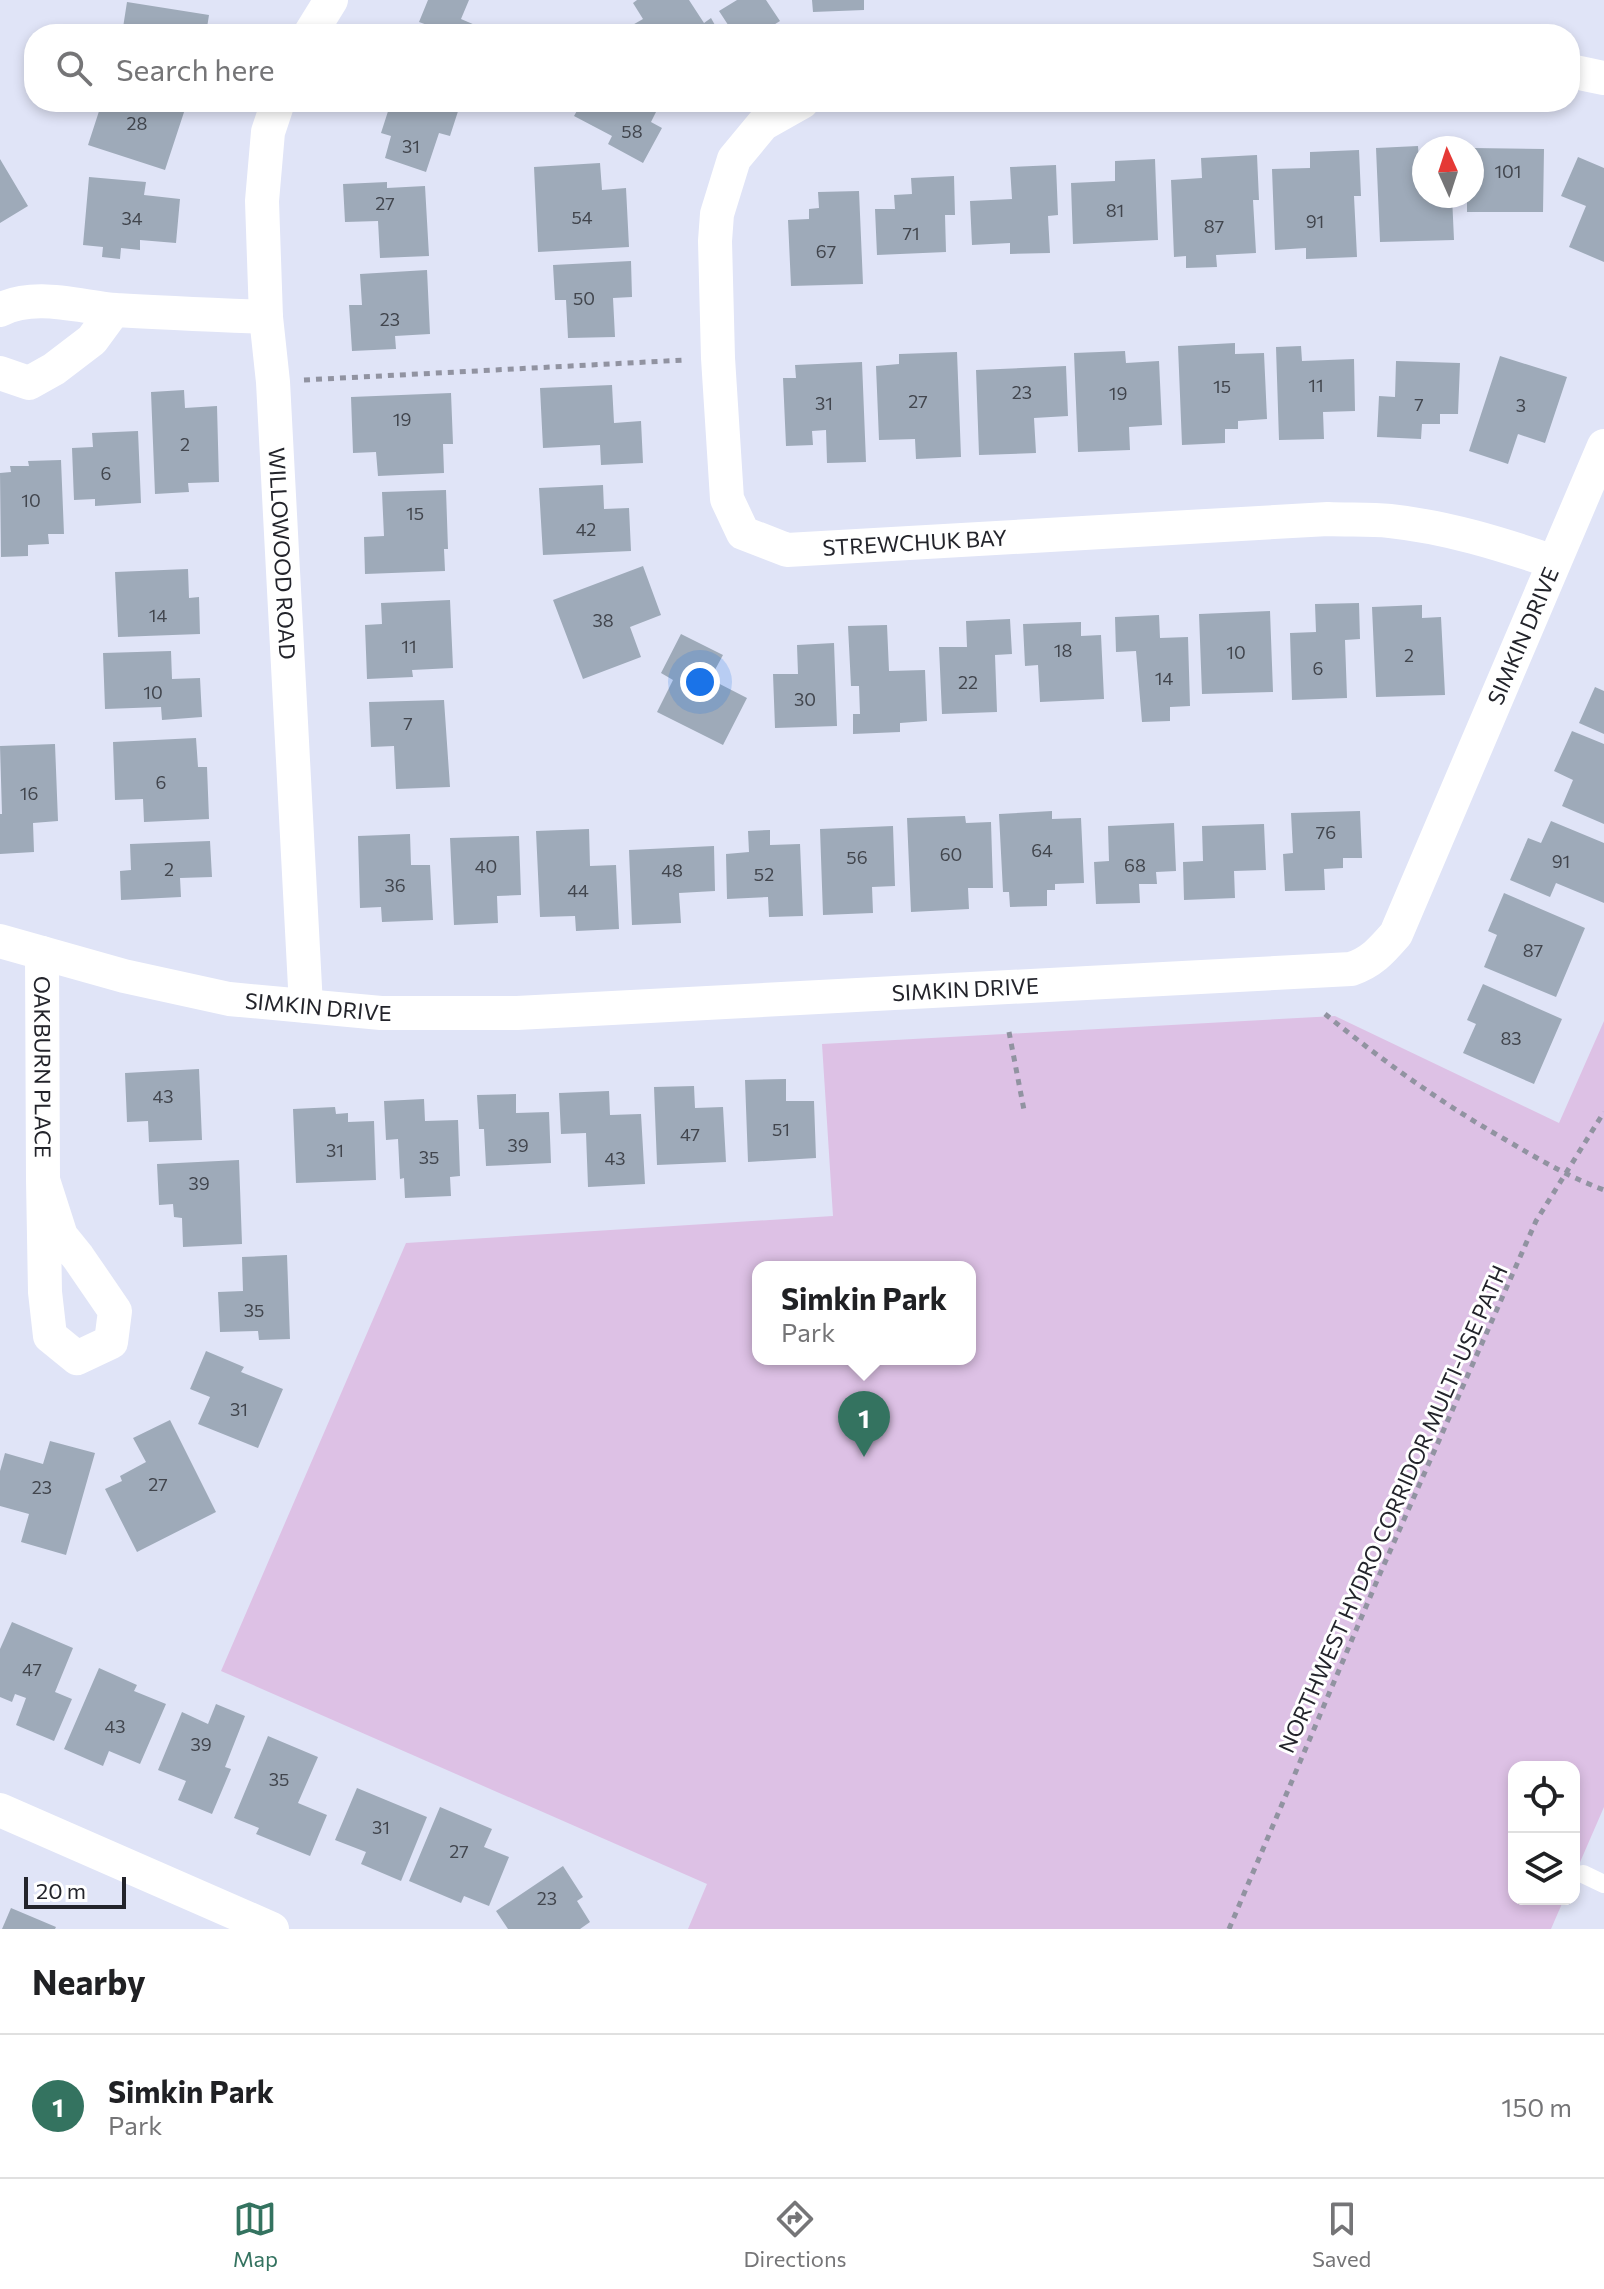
<!DOCTYPE html>
<style>
body{margin:0;font-family:Commissioner,sans-serif;background:#f2f2f2;color:#202124}
.controls{position:absolute;right:24px;bottom:24px;display:grid;overflow:hidden;border-radius:16px;box-shadow:0 4px 12px #0003}
.controls button{width:72px;height:72px;display:grid;place-items:center;padding:0;border:0;border-bottom:2px solid #e0e0e0;background:#fff;color:#202124;font:40px sans-serif}
.compass{position:absolute;left:1412px;top:136px;width:72px;height:72px;border-radius:50%;background:#fff;box-shadow:0 4px 12px #0003;rotate:357deg}
.scale{position:absolute;left:24px;bottom:20px;width:102px;box-sizing:border-box;padding-left:8px;border:4px solid #23242b;border-top:0;font-size:22px;line-height:28px;white-space:nowrap;color:#23242b;-webkit-text-stroke:6px #fff;paint-order:stroke}
.you{position:absolute;left:700px;top:682px;width:28px;height:28px;margin:-20px;border:6px solid #fff;border-radius:50%;background:#1a73e8;box-shadow:0 0 0 12px #1a73e833}
.badge{display:grid;place-items:center;width:52px;height:52px;border-radius:50%;background:#347360;color:#fff;font-size:26px;font-weight:700}
.pin{position:absolute;translate:-50% -66px;filter:drop-shadow(0 2px 4px #0008)}
.pin::after{content:'';position:absolute;top:42px;width:28px;height:24px;background:inherit;clip-path:polygon(0 0,100% 0,50% 100%)}
.popup{position:absolute;left:752px;top:1261px;width:224px;height:104px;box-sizing:border-box;display:grid;place-content:center;border-radius:16px;background:#fff;filter:drop-shadow(0 2px 6px #0005);font-size:26px;white-space:nowrap;color:#757577}
.popup b{font-size:30px;color:#202124}
.popup::after{content:'';position:absolute;left:50%;top:100%;margin-left:-16px;border:16px solid transparent;border-top-color:#fff}
.list{margin:0;padding:0;list-style:none}
h2{display:flex;justify-content:space-between;align-items:center;height:104px;margin:0;padding:0 32px;font-size:34px}
h2 small{font-size:26px;font-weight:400;color:#757577}
.list li{display:grid;grid-template-columns:52px 1fr auto;gap:24px;align-items:center;box-sizing:border-box;height:144px;padding:0 32px;border-top:2px solid #e0e0e0}
.list b{display:block;font-size:30px;white-space:nowrap}
.list p{margin:0;font-size:26px;white-space:nowrap;color:#757577}
.list em{font-size:26px;font-style:normal;color:#757577}
.icon{flex:none;width:44px;height:44px;fill:none;stroke:currentColor;stroke-width:2;stroke-linecap:round;stroke-linejoin:round}
.map{position:relative;flex:none;width:1604px;height:1929px;overflow:hidden}
.search{position:absolute;background:#fff;box-shadow:0 4px 12px #0003;left:24px;right:24px;top:24px;height:88px;display:flex;align-items:center;gap:20px;box-sizing:border-box;padding:0 28px;border-radius:32px;color:#757577;font-size:30px}
.sheet{height:248px;background:#fff}
nav{display:flex;justify-content:space-around;align-items:center;box-sizing:border-box;height:112px;border-top:2px solid #e0e0e0;background:#fff;font-size:22px;color:#757577}
nav a{display:grid;justify-items:center;gap:4px}
nav .on{color:#347360}
.map>svg:first-child{display:block}
.green{fill:#ddc1e5;fill-rule:evenodd}
.building{fill:#9eaab9}
.lines{fill:none;stroke-linecap:round;stroke-linejoin:round}
.path{stroke:#9193a1;stroke-width:5;stroke-dasharray:6 6;stroke-linecap:butt}
.lane{stroke:#fff;stroke-width:18}
.street{stroke:#fff;stroke-width:34}
.labels{text-anchor:middle;stroke-width:6;stroke-linejoin:round;paint-order:stroke}
.number-label{font-size:18px;fill:#42464e}
.street-label{font-size:22px;fill:#23242b;stroke:#fff}
</style>
<div class="map">
<svg width="1604" height="1929" viewBox="0 0 1604 1929">
<rect width="100%" height="100%" fill="#e0e4f7"/>
<path class="green" d="M1335,1016L1559,1123L1604,1021V1807L1574,1876V1767H1514V1899H1564L1551,1929H688L707,1884L221,1671L406,1243L833,1216L822,1044ZM758,1267H970V1359H758Z"/>
<path class="building" d="M428,0H469L461,19L496,34H426L430,26L419,22Z
M637,0H689L704,23L711,18L720,34H634L629,27L643,19L633,3Z
M737,0H766L780,21L759,34H734L719,11Z
M812,0H864V10L813,12Z
M127,2L209,15L206,34H122Z
M102,102L187,103L165,170L88,145Z
M391,102H461L450,136L439,133L426,172L385,158L391,136L381,133Z
M582,102H661L651,122L662,128L643,163L608,144L612,136L574,116Z
M1418,146L1419,162H1424V196H1452L1454,240L1380,242L1376,148Z
M1472,148L1544,149L1543,212H1467V196H1472Z
M1359,150L1361,196H1354L1357,257L1306,259V248L1275,250L1272,169L1310,168V152Z
M1257,155L1259,200H1253L1256,253L1216,255L1217,267L1186,268V256L1174,257L1171,180L1202,178L1201,158Z
M1578,157L1604,168V262L1569,247L1586,206L1561,196Z
M0,159L28,206L0,223Z
M1155,159L1158,240L1073,244L1071,183L1115,181V161Z
M600,163L602,190L626,188L629,247L538,252L534,167Z
M1056,165L1058,215L1048,216L1050,253L1010,254V243L972,245L970,201L1012,199L1010,167Z
M954,176L955,215H945L946,252L877,255L875,209H895L894,195L912,194L911,178Z
M89,177L146,182L144,195L180,199L176,243L140,240V250L121,248L120,259L102,257L103,247L83,245Z
M387,182V188L425,186L429,256L380,258L378,221L345,222L343,184Z
M859,191L863,284L791,286L788,220L809,219V209L819,208L818,192Z
M631,261L632,297L613,298L615,337L568,338L566,300H555L553,265Z
M427,270L430,334L395,336L396,349L352,351L349,305H362L360,274Z
M1235,343V354L1264,353L1267,419L1238,421V429H1225V443L1182,445L1178,346Z
M1301,346L1302,361L1354,359L1355,411L1323,412L1324,439L1279,440L1276,347Z
M1125,351L1126,363L1159,361L1162,425L1129,427L1130,450L1078,452L1074,353Z
M957,352L961,457L916,459L915,439L879,440L876,366L899,364V354Z
M1500,356L1567,377L1545,443L1518,434L1508,464L1469,451Z
M1396,361L1460,363L1458,414H1440V424H1422L1421,439L1377,437L1379,396L1395,397Z
M862,362L866,462L827,463L826,430L812,431L813,445L786,446L783,378H796L795,365Z
M1066,366L1068,416L1034,418L1036,453L979,455L976,370Z
M612,385L614,423L641,421L643,463L601,465L600,445L543,448L540,388Z
M184,390L185,408L217,406L219,482L188,483L189,492L155,494L151,392Z
M451,393L453,444H443L444,473L378,476L376,452L353,453L351,397Z
M138,431L141,503L95,506V499L74,500L72,448L93,447L92,433Z
M61,460L64,534H48L49,544L28,545V556L1,557L0,473L11,472L10,466H29L28,461Z
M603,485L604,509L629,508L631,551L543,555L539,488Z
M446,490L448,549H444L445,571L365,574L364,537L384,536L382,492Z
M643,566L661,615L630,627L641,657L583,679L553,600Z
M188,569L189,598L199,597L200,634L118,637L115,572Z
M450,600L453,668L412,670L413,677L367,679L365,625L382,624L381,603Z
M1359,603L1360,639L1345,640L1347,698L1292,700L1290,633L1316,632L1315,604Z
M1422,605V618L1441,617L1445,695L1376,697L1372,607Z
M1270,611L1273,692L1202,694L1199,614Z
M1159,615L1160,638L1188,637L1190,706L1170,707V721L1142,722L1136,651L1116,652L1115,617Z
M1010,619L1012,654L995,655L997,712L942,714L939,647H967L966,621Z
M1081,622V636L1101,635L1104,699L1040,702L1038,665L1025,666L1023,624Z
M887,625L889,671L925,670L927,721L900,723V732L853,734V714H860L859,686H851L848,626Z
M681,634L723,655L710,679L747,698L723,745L657,712L673,680L661,673Z
M834,643L837,726L775,728L773,674H798L797,645Z
M171,651L172,679L200,678L202,717L162,720L161,707L105,709L103,653Z
M1595,687L1604,691V734L1579,723Z
M444,700L450,787L396,789L394,746L371,747L369,702Z
M1572,731L1604,744V824L1562,806L1573,780L1554,771Z
M196,738L198,767H207L209,819L144,822L143,799L115,800L113,742Z
M55,744L58,821L33,823L34,852L0,854V814H2L0,746Z
M1052,811V819L1081,818L1084,883L1055,884V890H1047V906L1010,907L1009,892H1003L999,814Z
M1360,811L1362,858H1343V868L1324,869L1325,890L1285,891L1283,854L1293,853L1291,813Z
M965,816L966,823L991,822L993,888H968L969,909L911,912L907,818Z
M1551,821L1604,843V903L1556,883L1550,897L1510,880L1528,838L1541,843Z
M1174,823L1176,871L1156,872L1157,884H1139L1140,903L1096,904L1094,862L1109,861L1108,826Z
M1264,824L1266,870L1234,871L1235,898L1184,900L1183,862L1203,861L1202,826Z
M893,826L895,886L872,887L873,913L823,915L820,829Z
M589,829L590,866L616,865L619,929L576,931L575,916L540,917L536,831Z
M770,830V845L800,844L803,916L769,917L768,897L727,899L726,854L749,852L748,831Z
M410,834L411,865H430L433,920L382,922L381,907L360,908L358,836Z
M519,836L521,895L497,896L498,923L454,925L450,838Z
M210,841L212,877L180,878L181,897L121,900L120,871L131,870L130,844Z
M714,846L715,891L679,893L681,923L632,925L629,850Z
M1504,893L1585,928L1556,997L1484,967L1497,935L1488,931Z
M1483,984L1562,1019L1534,1084L1463,1053L1476,1024L1467,1020Z
M199,1069L202,1140L149,1142L148,1121L127,1122L125,1073Z
M786,1079V1101H814L816,1158L748,1162L745,1080Z
M694,1086L695,1108L723,1107L726,1162L657,1165L654,1087Z
M609,1091L610,1115L641,1114L645,1184L588,1187L586,1133L561,1134L559,1093Z
M516,1094V1113L549,1112L551,1163L486,1166L484,1129H479L477,1095Z
M424,1099L425,1121L458,1120L460,1176L450,1177L451,1196L405,1198L404,1178L400,1179L398,1139L386,1140L384,1101Z
M335,1107L336,1114L348,1113V1122L374,1121L376,1180L296,1183L293,1109Z
M239,1160L242,1244L183,1247L182,1218L174,1217L173,1204L159,1205L157,1164Z
M287,1255L290,1339L259,1340L258,1331L220,1332L218,1292L243,1291L242,1257Z
M206,1351L244,1367L241,1372L283,1389L258,1448L198,1424L210,1397L190,1389Z
M170,1420L216,1512L137,1552L105,1489L122,1481L120,1476L146,1462L133,1438Z
M50,1441L95,1453L66,1555L21,1542L29,1514L0,1506V1471L5,1453L43,1464Z
M12,1622L73,1648L55,1692L72,1699L54,1741L16,1725L26,1698L15,1694L12,1702L0,1697V1649Z
M99,1668L137,1685L134,1691L166,1704L140,1764L109,1751L103,1766L64,1749Z
M216,1704L245,1716L225,1767L231,1769L212,1814L178,1800L186,1781L158,1770L182,1712L208,1724Z
M268,1736L318,1757L298,1803L327,1815L310,1856L256,1834L259,1828L234,1818Z
M357,1788L427,1817L401,1881L361,1864L366,1852L335,1840Z
M440,1807L492,1829L484,1847L509,1857L489,1906L464,1896L461,1903L409,1881Z
M563,1866L583,1897L577,1901L590,1922L580,1929H508L496,1911Z
M11,1908L56,1927L55,1929H2Z"/>
<g class="lines">
<path class="path" d="M304,380L685,360
M1325,1014C1383,1061 1441,1103 1506,1140C1540,1160 1567,1176 1604,1190
M1009,1032L1024,1110
M1229,1929L1379,1576L1536,1221L1604,1112"/>
<path class="lane" d="M1583,1874L1604,1884"/>
<g class="street">
<path d="M310,34L331,0"/>
<path d="M1570,71L1604,78"/>
<path id="s1" d="M278,102L268,132L262,201L266,317L273,382L306,1006"/>
<path id="s2" d="M802,102L763,124L734,159L717,214L715,241L718,358L727,499L743,533L787,550L1328,519C1348,520 1370,519 1390,521C1447,527 1501,544 1554,562"/>
<path d="M0,310C34,292 80,307 116,310C166,313 216,315 266,317"/>
<path d="M0,373L29,383L54,369L92,340L114,310"/>
<path id="s3" d="M0,941L124,976L229,999L381,1013H517L1351,969C1372,962 1382,950 1396,934L1604,446"/>
<path id="s4" d="M42,953L43,1180L45,1292L50,1336L77,1358L111,1342L115,1311L78,1257L61,1236L43,1180"/>
<path d="M0,1810L272,1929"/>
</g>
</g>
<g class="labels">
<g class="number-label">
<text x="137" y="130">28</text>
<text x="632" y="138">58</text>
<text x="411" y="153">31</text>
<text x="1508" y="178">101</text>
<text x="385" y="210">27</text>
<text x="1115" y="217">81</text>
<text x="582" y="224">54</text>
<text x="132" y="225">34</text>
<text x="1315" y="228">91</text>
<text x="1214" y="233">87</text>
<text x="911" y="240">71</text>
<text x="826" y="258">67</text>
<text x="584" y="305">50</text>
<text x="390" y="326">23</text>
<text x="1316" y="392">11</text>
<text x="1222" y="393">15</text>
<text x="1022" y="399">23</text>
<text x="1118" y="400">19</text>
<text x="918" y="408">27</text>
<text x="824" y="410">31</text>
<text x="1419" y="411">7</text>
<text x="1521" y="412">3</text>
<text x="402" y="426">19</text>
<text x="185" y="451">2</text>
<text x="106" y="480">6</text>
<text x="31" y="507">10</text>
<text x="415" y="520">15</text>
<text x="586" y="536">42</text>
<text x="158" y="622">14</text>
<text x="603" y="627">38</text>
<text x="409" y="653">11</text>
<text x="1063" y="657">18</text>
<text x="1236" y="659">10</text>
<text x="1409" y="662">2</text>
<text x="1318" y="675">6</text>
<text x="1164" y="685">14</text>
<text x="968" y="689">22</text>
<text x="153" y="699">10</text>
<text x="805" y="706">30</text>
<text x="408" y="730">7</text>
<text x="161" y="789">6</text>
<text x="29" y="800">16</text>
<text x="1326" y="839">76</text>
<text x="1042" y="857">64</text>
<text x="951" y="861">60</text>
<text x="857" y="864">56</text>
<text x="1561" y="868">91</text>
<text x="1135" y="872">68</text>
<text x="486" y="873">40</text>
<text x="169" y="876">2</text>
<text x="672" y="877">48</text>
<text x="764" y="881">52</text>
<text x="395" y="892">36</text>
<text x="578" y="897">44</text>
<text x="1533" y="957">87</text>
<text x="1511" y="1045">83</text>
<text x="163" y="1103">43</text>
<text x="781" y="1136">51</text>
<text x="690" y="1141">47</text>
<text x="518" y="1152">39</text>
<text x="335" y="1157">31</text>
<text x="429" y="1164">35</text>
<text x="615" y="1165">43</text>
<text x="199" y="1190">39</text>
<text x="254" y="1317">35</text>
<text x="239" y="1416">31</text>
<text x="158" y="1491">27</text>
<text x="42" y="1494">23</text>
<text x="32" y="1676">47</text>
<text x="115" y="1733">43</text>
<text x="201" y="1751">39</text>
<text x="279" y="1786">35</text>
<text x="381" y="1834">31</text>
<text x="459" y="1858">27</text>
<text x="547" y="1905">23</text>
</g>
<g class="street-label">
<text dy="8" stroke="none"><textPath href="#s2" startOffset="646">STREWCHUK BAY</textPath></text>
<text dy="8" stroke="none"><textPath href="#s1" startOffset="454">WILLOWOOD ROAD</textPath></text>
<text dy="8" stroke="none"><textPath href="#s3" startOffset="1742">SIMKIN DRIVE</textPath></text>
<text dy="8" stroke="none"><textPath href="#s3" startOffset="974">SIMKIN DRIVE</textPath></text>
<text dy="8" stroke="none"><textPath href="#s3" startOffset="326">SIMKIN DRIVE</textPath></text>
<text dy="8" stroke="none"><textPath href="#s4" startOffset="114">OAKBURN PLACE</textPath></text>
<text transform="translate(1393 1509) rotate(-66)" y="8">NORTHWEST HYDRO CORRIDOR MULTI-USE PATH</text>
</g>
</g>
</svg>
<div class="controls">
<button><svg class="icon" aria-label="locate" viewBox="0 0 24 24"><circle cx="12" cy="12" r="6"/><path d="M12 2v4M12 18v4M2 12h4M18 12h4"/></svg></button>
<button><svg class="icon" aria-label="layers" viewBox="0 0 24 24"><path d="M12 4l9 5-9 5-9-5zM3 14l9 5 9-5"/></svg></button>
</div>
<svg class="compass" viewBox="-18 -18 36 36"><path d="M0-13l5 13h-10z" fill="#e53935"/><path d="M0 13l5-13h-10z" fill="#757577"/></svg>
<div class="scale">20 m</div>
<div class="you"></div>
<div class="pin badge" style="left:864px;top:1457px">1</div>
<div class="popup"><b>Simkin Park</b>Park</div>
<div class="search"><svg class="icon" aria-label="search" viewBox="0 0 24 24"><circle cx="10" cy="10" r="6"/><path d="M15 15l6 6"/></svg>Search here</div>
</div>
<section class="sheet">
<h2>Nearby<small></small></h2>
<ul class="list">
<li><span class="badge">1</span><div><b>Simkin Park</b><p>Park</p></div><em>150 m</em></li>
</ul>
</section>
<nav>
<a class="on"><svg class="icon" aria-label="map" viewBox="0 0 24 24"><path d="M3 6l6-2 6 2 6-2v14l-6 2-6-2-6 2zM9 4v14M15 6v14"/></svg>Map</a>
<a><svg class="icon" aria-label="directions" viewBox="0 0 24 24"><path d="M12 3l9 9-9 9-9-9zM9 14v-3h6M13 9l2 2-2 2"/></svg>Directions</a>
<a><svg class="icon" aria-label="saved" viewBox="0 0 24 24"><path d="M7 4h10v16l-5-4-5 4z"/></svg>Saved</a>
</nav>
